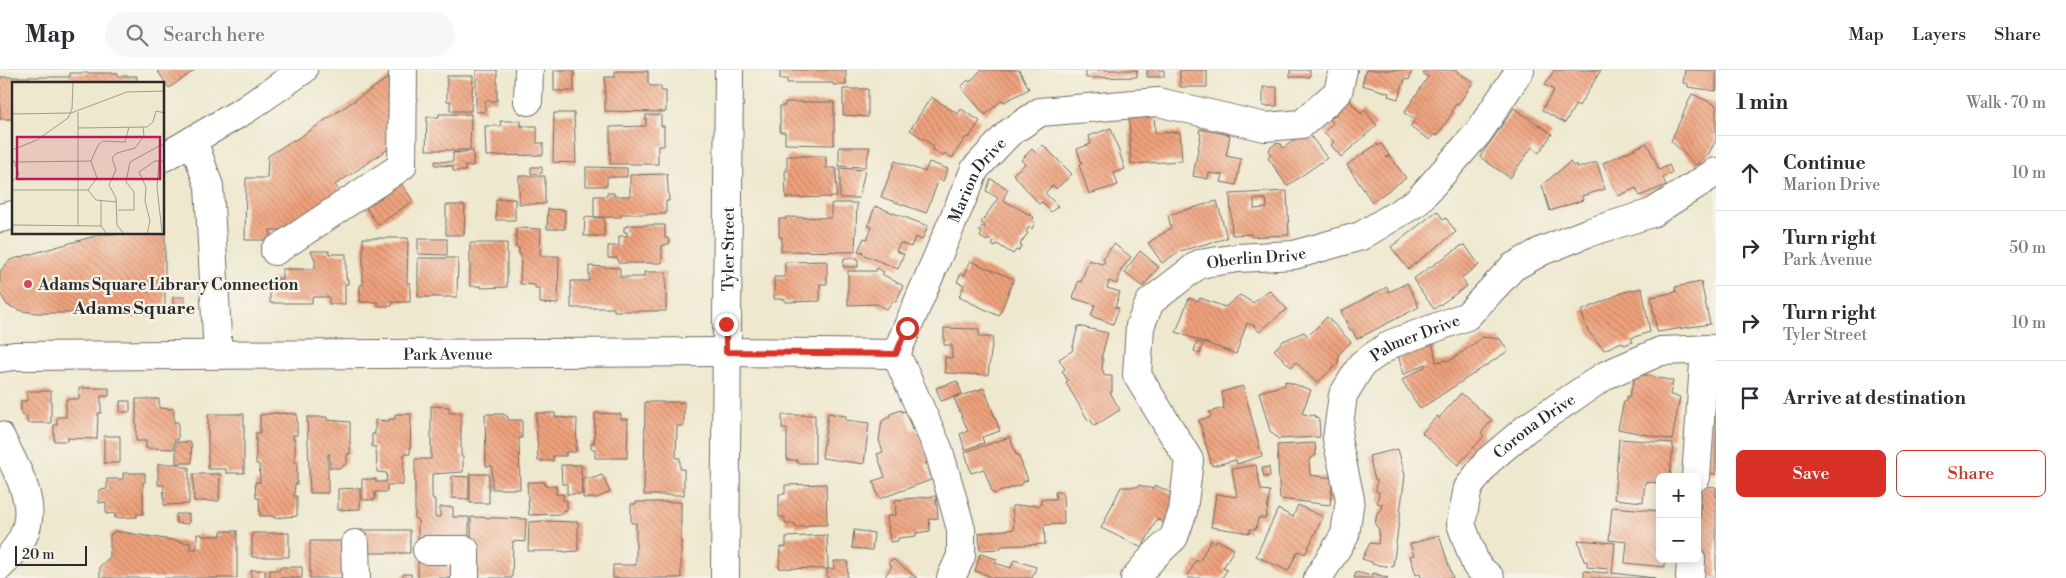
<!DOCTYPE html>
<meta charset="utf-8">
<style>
body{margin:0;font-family:"Libre Bodoni",serif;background:#f7f7f7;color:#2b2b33}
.controls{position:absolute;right:15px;bottom:15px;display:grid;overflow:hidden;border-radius:8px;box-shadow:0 2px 12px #0003}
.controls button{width:45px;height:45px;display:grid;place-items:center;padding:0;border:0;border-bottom:1px solid #e1e1e2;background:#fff;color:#2b2b33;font:25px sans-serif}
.scale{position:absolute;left:15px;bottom:12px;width:72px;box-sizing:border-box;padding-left:5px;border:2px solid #2b2b2b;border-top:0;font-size:14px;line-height:18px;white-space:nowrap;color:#2b2b2b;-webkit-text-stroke:4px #f7f3e8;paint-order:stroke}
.stop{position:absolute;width:15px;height:15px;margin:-11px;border:4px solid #d93025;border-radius:50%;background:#fff}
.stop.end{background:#d93025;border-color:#fff;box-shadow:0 1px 5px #0008}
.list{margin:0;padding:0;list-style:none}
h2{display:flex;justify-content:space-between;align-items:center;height:65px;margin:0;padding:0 20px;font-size:21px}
h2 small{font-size:16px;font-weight:400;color:#7c7c81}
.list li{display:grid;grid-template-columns:32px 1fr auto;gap:15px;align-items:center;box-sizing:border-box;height:75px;padding:0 20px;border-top:1px solid #e1e1e2}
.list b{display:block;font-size:19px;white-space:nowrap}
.list p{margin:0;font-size:16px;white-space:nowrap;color:#7c7c81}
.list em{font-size:16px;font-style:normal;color:#7c7c81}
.actions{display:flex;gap:10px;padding:15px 20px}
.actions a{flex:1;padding:11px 0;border:1px solid #d93025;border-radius:8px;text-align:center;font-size:18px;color:#d93025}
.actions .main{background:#d93025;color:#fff}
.icon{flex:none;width:28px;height:28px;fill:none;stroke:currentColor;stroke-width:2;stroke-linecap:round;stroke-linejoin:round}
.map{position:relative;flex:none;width:1716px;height:508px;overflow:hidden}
header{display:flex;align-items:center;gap:30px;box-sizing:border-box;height:70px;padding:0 25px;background:#fff;border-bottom:1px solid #e1e1e2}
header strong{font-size:24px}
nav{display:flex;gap:28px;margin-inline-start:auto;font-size:18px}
.search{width:350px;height:45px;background:#f7f7f7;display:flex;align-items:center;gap:12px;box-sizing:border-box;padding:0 18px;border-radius:28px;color:#7c7c81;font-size:19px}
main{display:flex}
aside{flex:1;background:#fff}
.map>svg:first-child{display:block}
.building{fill:url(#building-back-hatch);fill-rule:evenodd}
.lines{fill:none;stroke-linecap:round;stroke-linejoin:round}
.minor-casing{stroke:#6f6d64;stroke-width:30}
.major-casing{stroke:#6f6d64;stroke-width:30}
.minor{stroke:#fff;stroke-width:28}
.major{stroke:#fff;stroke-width:28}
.route{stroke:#d93025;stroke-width:6}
.poi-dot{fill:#d1495b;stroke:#f7f3e8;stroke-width:2}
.labels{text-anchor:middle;stroke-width:4.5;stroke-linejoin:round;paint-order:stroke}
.street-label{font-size:16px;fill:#2b2b2b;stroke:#f7f3e8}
.poi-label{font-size:16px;font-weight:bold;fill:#2b2b2b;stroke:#f7f3e8;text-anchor:start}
.neighbourhood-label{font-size:18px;font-weight:bold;fill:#2b2b2b;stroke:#f7f3e8}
.inset-road{fill:none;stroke:#a09c8d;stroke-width:1}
.view{fill:#c2185b;fill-opacity:0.15;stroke:#c2185b;stroke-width:2.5}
.inset-edge{fill:none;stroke:#2b2b2b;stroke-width:2.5}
</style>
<header>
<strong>Map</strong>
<div class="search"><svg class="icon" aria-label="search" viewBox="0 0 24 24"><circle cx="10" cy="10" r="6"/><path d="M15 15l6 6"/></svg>Search here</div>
<nav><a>Map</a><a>Layers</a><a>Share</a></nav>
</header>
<main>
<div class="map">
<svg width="1716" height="508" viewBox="0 0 1716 508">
<defs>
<pattern id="building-back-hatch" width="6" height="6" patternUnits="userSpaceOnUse" patternTransform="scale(1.25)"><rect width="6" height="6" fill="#efa17c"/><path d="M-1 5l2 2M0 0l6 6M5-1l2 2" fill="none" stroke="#c28366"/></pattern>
</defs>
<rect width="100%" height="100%" fill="#f7f3e8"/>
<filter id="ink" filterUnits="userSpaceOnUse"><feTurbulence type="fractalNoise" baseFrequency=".02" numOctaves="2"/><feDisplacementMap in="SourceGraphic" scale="10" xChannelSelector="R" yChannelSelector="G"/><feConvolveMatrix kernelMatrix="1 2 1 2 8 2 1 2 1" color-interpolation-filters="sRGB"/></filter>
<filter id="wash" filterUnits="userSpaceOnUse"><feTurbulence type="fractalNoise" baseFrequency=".0096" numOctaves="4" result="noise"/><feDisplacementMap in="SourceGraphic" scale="20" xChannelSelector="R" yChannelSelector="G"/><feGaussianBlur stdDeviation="1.12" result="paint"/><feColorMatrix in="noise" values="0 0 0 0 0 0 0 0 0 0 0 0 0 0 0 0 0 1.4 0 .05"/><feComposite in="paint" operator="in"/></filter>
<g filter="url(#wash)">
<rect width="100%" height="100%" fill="#eee8ce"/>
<g id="blocks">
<path class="building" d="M157,0H195L169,18Z
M476,0H497V31H485V42H476Z
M554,0H574V21H554Z
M780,0H846V15H833V13H787V9H780Z
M981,0H1019L1029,19L1004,32L1002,30L985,45L961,17L968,10L970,12Z
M1086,0H1137V7L1086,8Z
M1147,0H1164V7H1147Z
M1180,0H1207V17H1180Z
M1290,0H1310V7H1290Z
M1366,0H1412L1409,10L1405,9L1398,29L1388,26L1389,23L1362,15Z
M1426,0H1455L1473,12L1458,35L1456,34L1452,41L1453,42L1437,66L1435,64L1430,70L1410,57L1415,50L1404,43L1428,7L1423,4Z
M1554,0H1601L1579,36L1576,34L1565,53L1542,40L1554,20L1545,15Z
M1685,0H1716V21L1688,17V14L1683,13Z
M615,1H648V13L650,16H661V21H666V42L605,41V7H615Z
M70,3H118V6H137V14H14V49H0V7H70Z
M391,6V77L335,115L346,130L300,160H270V170H245L246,108H267L268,86L293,70L294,71Z
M447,6H473L471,41H450V31H447Z
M1263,17H1277V36H1263Z
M843,19H868V47L843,45Z
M1692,24L1716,35V70L1708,85L1696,95L1671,71Z
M931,27L958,44L961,39L980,51L969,68L966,67L952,88L945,83L943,86L932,79L934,76L910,60Z
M1347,27L1361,44L1364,40L1377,55L1341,87L1331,75L1334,72L1324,62L1333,53L1330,49L1338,43L1334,39Z
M785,32H834V75L785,74V62H780V36H785Z
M1514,38L1552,64L1539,83L1532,77L1510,108L1480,87Z
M554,43H574L576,93L553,92Z
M439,44H471L470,80H457V82H453V80H426L427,47H439Z
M646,45H661V56H664V76H658V94H610V57L646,56Z
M1154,45L1155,63L1180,62L1182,91L1131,94L1129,47Z
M500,51H521V56H537V73H543V85L486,86L485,56H501Z
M1111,58L1125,99L1114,103L1118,115L1089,124L1079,95L1082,94L1077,79L1091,74L1089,66Z
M1200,59L1230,65L1226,86L1241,89L1236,115L1221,112L1223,105L1209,103L1208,109L1193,106L1201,64L1199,63Z
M1307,61L1327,88L1287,116L1268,88L1271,85L1269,82L1270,78L1276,73L1281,74L1283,78Z
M1647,73L1659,100L1669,95L1672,102L1663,108L1666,115L1640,126L1636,118L1618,126L1603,93Z
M1377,74L1378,76L1381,74L1389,85L1386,88L1390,86L1406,108L1372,132L1347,95Z
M1043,75L1072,104L1056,119L1053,115L1045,123L1058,136L1051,142L1042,132L1039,134L1013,104L1025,94L1021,90L1032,79L1036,83Z
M839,77H870L865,97L839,96Z
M473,81V96H465V101H453V96L435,95V91L453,92V83Z
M787,86H826V98H836L837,127L786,128L785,101H787Z
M895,91L925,102L929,92L948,99L943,111L939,109L926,143L881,127Z
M1570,92L1573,96L1577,94L1578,98L1597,92L1605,119L1582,126L1583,130L1550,141L1542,115Z
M531,97H542V103L531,104Z
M586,97L627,98V107H607V116H586Z
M840,98L865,100L859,128H840Z
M667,104L669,131H666V144H621V147H594V126H607V123H614V126H630V105Z
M519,106H545V134H519Z
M991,109L1008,119L1003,130L1034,147L1032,151L1035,153L1032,159L1029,157L1026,162L1028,163L1020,174L1022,175L1018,181L1016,180L1013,184L997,174L995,177L992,175L994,172L988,169L987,171L980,167L982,163L979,161L982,156L985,158L986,156L981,153L998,128L986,121Z
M401,113L413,131L378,155L366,138Z
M1287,121L1289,165L1251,167V164L1232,165L1230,124ZM1254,129H1266L1267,138L1254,139Z
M496,129H515V150H496Z
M1217,131L1227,168L1180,181L1162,193L1148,173L1171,158L1168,145Z
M834,133H857L855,182L781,181L782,167H779V149H786V147L831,148V134Z
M446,135H465L464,165H446Z
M875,136L928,156L922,170L915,167L911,177L900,173L896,181L904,184L898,199L862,184L863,182L858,181L864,168L867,169L872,157L868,156Z
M548,139L565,140V159H547Z
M1437,141L1444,150L1446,148L1456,162L1408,199L1391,177Z
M585,147L604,148V166H584Z
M627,155H665V168H668L670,173L662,176V193H618V188H608V176H619V166H627V162H624V157H627Z
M516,158L541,159L540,186H559L558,234L540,233V218H535V215L520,214L521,185H519V178H516Z
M102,164H165V243H36L22,241L7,235L0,223V204L1,200L10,190Z
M363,168H408L407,213H410V232H392V236H378V232H360V215H363Z
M418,169H447V185L418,184Z
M470,173H507V217L481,218V216H470Z
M1114,174L1131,187L1121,200L1117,214L1109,211L1107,218L1120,222L1115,237L1119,238L1113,254L1091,246L1095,235L1073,228L1078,211L1081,212L1089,190L1102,194L1105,192L1103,188Z
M1465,175L1479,195L1461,208L1467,216L1434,239L1413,209L1461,176Z
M311,181H329V184H346V209H348V214H345V234H329V227H312V233H270V209H282V199H315V190Z
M1140,181L1159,197L1143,217L1124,202Z
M418,188H458L457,227H418Z
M844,188H858V197H843Z
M827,191V214H820V231L785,232V229H774V207H785V192Z
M970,191L1014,209L999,246L959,227L964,215L957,212L961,203L965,205Z
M589,196L620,198V207H644V202H666V241H614V238H571V211H589Z
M877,198L884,202L882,204L903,216L896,232L893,231L887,240L877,234L848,235V201H876Z
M1701,212L1710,254L1657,262L1651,227L1676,222L1675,217Z
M1407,213L1419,237L1357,269L1352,260H1350L1341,241L1387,217L1389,222Z
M1642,218L1650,262L1631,268L1633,272L1624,275L1622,272L1604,280L1588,261L1581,241L1624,222Z
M1269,220L1287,239L1259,262L1255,256L1247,253L1236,284L1176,262L1189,228L1198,231L1200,228L1225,237L1240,225L1253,233Z
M173,227H185V243L173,244Z
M1327,247L1351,272L1339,284L1338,293L1317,313L1296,292L1291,297L1274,280L1283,271L1304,262L1308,266Z
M1078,256L1108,263L1101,289H1103L1102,299L1105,306H1112V322H1110L1120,340L1094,356L1090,349L1088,350L1066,313L1068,311L1062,301L1065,299L1059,289L1072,281Z
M944,258L979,259V267H993L988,305L945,303V287L952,288V275H944Z
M1483,267L1500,269L1508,281L1420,339L1402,310L1426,296L1425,294L1403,305L1397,279L1432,269L1436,292L1451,290Z
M1197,272L1203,274L1200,284L1194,281Z
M1636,303L1673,311L1670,325L1680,327L1672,370L1618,359L1624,331H1626L1627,326L1629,327Z
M957,311L962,324L941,331L936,318Z
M1285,311L1311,320L1302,343L1310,346L1314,345L1319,350L1320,367L1278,369L1270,361L1259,322L1285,315Z
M1243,316L1262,386L1237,394L1236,390L1212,396L1199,350L1211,347L1209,342L1224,338L1222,322Z
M79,318H109V326H101V343H98L97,369L67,368V371H54V355H57V347H66V329H79Z
M984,318L1000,361L982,367L984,373L965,380L960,364L968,361L954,328Z
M27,321H51V353H27V346H23V343H21V331H27Z
M1461,323L1492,350L1481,363L1484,366L1458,395L1422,363L1437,346L1439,348Z
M1715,326H1716V404L1708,403Z
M136,329H159V338L174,339V352H178V370H174V379L146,378V371H136Z
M120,331H130V342H120Z
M645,332H684V356H677L676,388H680V399H684V425H644Z
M431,336L449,337V343H461V386H463V402L432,404V429H435V447H440V437H453V447H469V472H418V449H415V389H431Z
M901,340L902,342L906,341L912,360L917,359L929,392L925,393L931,410L879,429L873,411L885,407L877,384L883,382L879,370L882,351L890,346V344Z
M275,343L297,344V365H293V369H295V389H294V392H297V414H295L294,426H297V446L274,448V446H260L259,428H256L255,412H260L259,394H256V363H260V345Z
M536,343H555V347L577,349L576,382H566V386H553V391H538Z
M595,343L621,344V349H628L627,388H595V379H591V373H594Z
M828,343L846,346L845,350L869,353L864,394L822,388Z
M208,344H244V403H226V399H208Z
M395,344H411L410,384H404L403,415H387V422H375V430H362V409H376V412H386L387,403L377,402L376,377H372V364H375V350L389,351V349H395Z
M485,344H503L508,347V350H522V368H519L520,419H492V396H486Z
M782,345H815V393H797V390H787V359H782Z
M307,347H327V350L350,352V384H347V393L340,398H330V384H328V423H310Z
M104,366H120V393H104Z
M1010,367L1016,385L1018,384L1028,410L1023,412V414L993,424L984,399L971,403L965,382Z
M1619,369L1673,373L1670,407H1660V413L1645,412L1643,432L1614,429Z
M176,372H191L192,393H176Z
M1315,373L1316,385L1309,390L1310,405L1333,408L1330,435L1280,429L1277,375Z
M1398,379L1405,405L1393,497L1372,494V492L1362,489L1370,473L1378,474L1379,459L1375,455L1377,443L1381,439L1382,434L1377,433L1379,422L1376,421L1377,410H1375L1369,386Z
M158,394H180V397H189V434L164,435V428H163L164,415H158Z
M561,395H581L582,424H567V414H562Z
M1256,395L1261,420L1270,421L1266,448H1258L1256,459H1250V463L1211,457L1216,424L1237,427L1232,399Z
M1269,397L1270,406L1264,407L1262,398Z
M123,403H145V412L143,413V444H137V447L115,448V443L106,444V432L99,433V420L107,419V409H123Z
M193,404H220L219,431H194Z
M470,404H489V433H470Z
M602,405L610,422L597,428H583V408H594Z
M452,406L469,407V429L452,428Z
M527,412H545V416H556V424H563V430H567V440H563V444L529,445Z
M826,414L827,455H808V457H795V454H785V447H779V424H785V415Z
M1139,415L1153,419L1155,415L1179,427L1166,454L1157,449L1142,478L1101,458L1121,417H1138Z
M1702,416L1716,417V508H1695Z
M360,418V439L338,440V419Z
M1055,422H1063L1064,454L1044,455L1045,474L1001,476V479L980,480L979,463L1014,459L1012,436L1041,435V429H1056Z
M936,426L938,448L929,449L930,461L916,463V466L898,468V471L890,472L887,446L896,445L895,430Z
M636,432H681V508H613V495H636V453H631V434H636Z
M1298,435L1323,447L1305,484L1298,481L1288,501L1256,486L1278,439L1293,447Z
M1612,437L1660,441V489H1665V497L1625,493L1627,472L1609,470Z
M176,444H189V454L176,453Z
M471,447L526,449L525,472L513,471L512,508H472Z
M545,451L578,452V481L564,482V481H528L529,452Z
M360,460H410V483H360Z
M854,460L874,463L872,480L852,478Z
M115,461L190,473V479H197V464H202V466H221V461H237V508H100V496L110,487V465Z
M252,463H289V487H252Z
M827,465L828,499L779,498L780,477H786V467Z
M1439,465L1453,508H1421L1420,504L1416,505L1410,486L1414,485L1410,474Z
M1211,470L1215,473L1217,470L1234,479L1223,498L1227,500L1222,508H1187L1196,490L1199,492Z
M1578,470L1615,473L1612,503L1655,508H1584V501L1607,503L1608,499L1587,497V491H1584Z
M310,471H343L348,508H310Z
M980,484L997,489L995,493L1011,498L1014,490L1036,497L1032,508H989L990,506L975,501Z
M418,489H459V508H418Z
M891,490H894L917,508H884L892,496L888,493Z
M834,491H848L847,508H827V499H834Z
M280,497H302V508H270V500H280Z
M251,500H265V508H251Z
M1356,502L1372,506L1373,503L1388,508H1354Z
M403,504H411V508H403Z"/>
</g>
</g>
<g filter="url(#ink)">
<use href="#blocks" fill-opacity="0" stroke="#6f6d64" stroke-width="1"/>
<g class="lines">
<defs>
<g id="minor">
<path d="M528,31L529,0"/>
<path d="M193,70L209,116L218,285"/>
<path d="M275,181L402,96L403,0"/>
<path id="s1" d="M0,288L14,286L726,282L896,284"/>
<path d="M0,366C25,416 49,452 0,496"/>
<path d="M1696,407L1705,279"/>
<path d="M355,474L356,508"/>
<path d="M427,480H465V508"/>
<path id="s2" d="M725,508L729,0"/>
<path id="s3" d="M951,508L961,486V459L939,381L896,284L975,99L1009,63L1040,42L1158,32L1265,57L1302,54L1338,22L1343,0"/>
<path id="s4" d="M1135,508L1154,486L1174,467L1183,441L1189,390L1137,305L1140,256L1150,232L1199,194L1238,188L1294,185L1361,166L1417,132L1478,63L1520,0"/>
<path id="s5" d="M1318,508L1345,465L1350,429L1337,369L1343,325L1362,294L1391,274L1467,246L1513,197L1542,181L1587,163L1652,143L1716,102"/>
<path id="s6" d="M1490,508L1476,495L1461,454L1468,418L1488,391L1527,358L1606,305L1661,281L1716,279"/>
<path d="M1690,508L1691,489"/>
</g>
<path id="major" d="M164,87L245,40L303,0
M0,148L14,145"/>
</defs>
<use href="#minor" class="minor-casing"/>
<use href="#major" class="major-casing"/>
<use href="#minor" class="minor"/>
<use href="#major" class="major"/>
</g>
</g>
<g class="lines" filter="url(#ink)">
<path class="route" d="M726,254V282L896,284L907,258"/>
</g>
<circle class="poi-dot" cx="28" cy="214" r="5"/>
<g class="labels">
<g class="street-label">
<text dy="6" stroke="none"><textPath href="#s3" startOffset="431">Marion Drive</textPath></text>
<text dy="6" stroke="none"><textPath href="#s2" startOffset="329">Tyler Street</textPath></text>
<text dy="6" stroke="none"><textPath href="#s4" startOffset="430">Oberlin Drive</textPath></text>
<text dy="6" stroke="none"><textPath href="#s5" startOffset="289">Palmer Drive</textPath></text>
<text dy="6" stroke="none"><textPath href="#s1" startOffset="448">Park Avenue</textPath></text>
<text dy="6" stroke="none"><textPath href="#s6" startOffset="191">Corona Drive</textPath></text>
</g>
<g class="poi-label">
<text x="38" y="220">Adams Square Library Connection</text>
</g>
<g class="neighbourhood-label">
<text x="134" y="244">Adams Square</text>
</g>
</g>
<g transform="translate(12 12)">
<rect width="152" height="152" fill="#eee8ce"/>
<path class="inset-road" d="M0,32L59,31L115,10L153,9M66,46L135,45L141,40L144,29L153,31M0,68L25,58L56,36L60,27L61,0M0,75L7,92L0,100M147,78L145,105L150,150M2,80L79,79M0,108H76M76,108L85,96L79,79L86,63L91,59L113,60L117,45M76,108L84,118L105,120M89,119V144L95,152M106,128H122V110L114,100L118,80L149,63L153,64M0,143L89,144M66,143V30M112,152L105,143L104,116L97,103L104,88L100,76L105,71L123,66L132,54L131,45M135,152L138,139L133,119L134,105L127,90L143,79H153"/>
<path class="view" d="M5,55H148V97H5Z"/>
<rect width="152" height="152" class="inset-edge"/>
</g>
</svg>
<div class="controls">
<button>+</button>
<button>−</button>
</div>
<div class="scale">20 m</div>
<div class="stop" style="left:907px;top:258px"></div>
<div class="stop end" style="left:726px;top:254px"></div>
</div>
<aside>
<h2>1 min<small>Walk · 70 m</small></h2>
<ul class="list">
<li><svg class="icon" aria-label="ahead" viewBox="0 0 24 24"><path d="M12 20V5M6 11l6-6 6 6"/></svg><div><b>Continue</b><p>Marion Drive</p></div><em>10 m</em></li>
<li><svg class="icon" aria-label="right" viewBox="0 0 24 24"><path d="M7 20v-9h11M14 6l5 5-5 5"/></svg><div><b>Turn right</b><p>Park Avenue</p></div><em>50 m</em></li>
<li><svg class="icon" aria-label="right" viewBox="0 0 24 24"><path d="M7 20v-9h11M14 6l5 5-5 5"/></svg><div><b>Turn right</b><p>Tyler Street</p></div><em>10 m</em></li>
<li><svg class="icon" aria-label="arrive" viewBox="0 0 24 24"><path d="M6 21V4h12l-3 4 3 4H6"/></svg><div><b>Arrive at destination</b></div></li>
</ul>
<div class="actions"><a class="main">Save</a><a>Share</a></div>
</aside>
</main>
